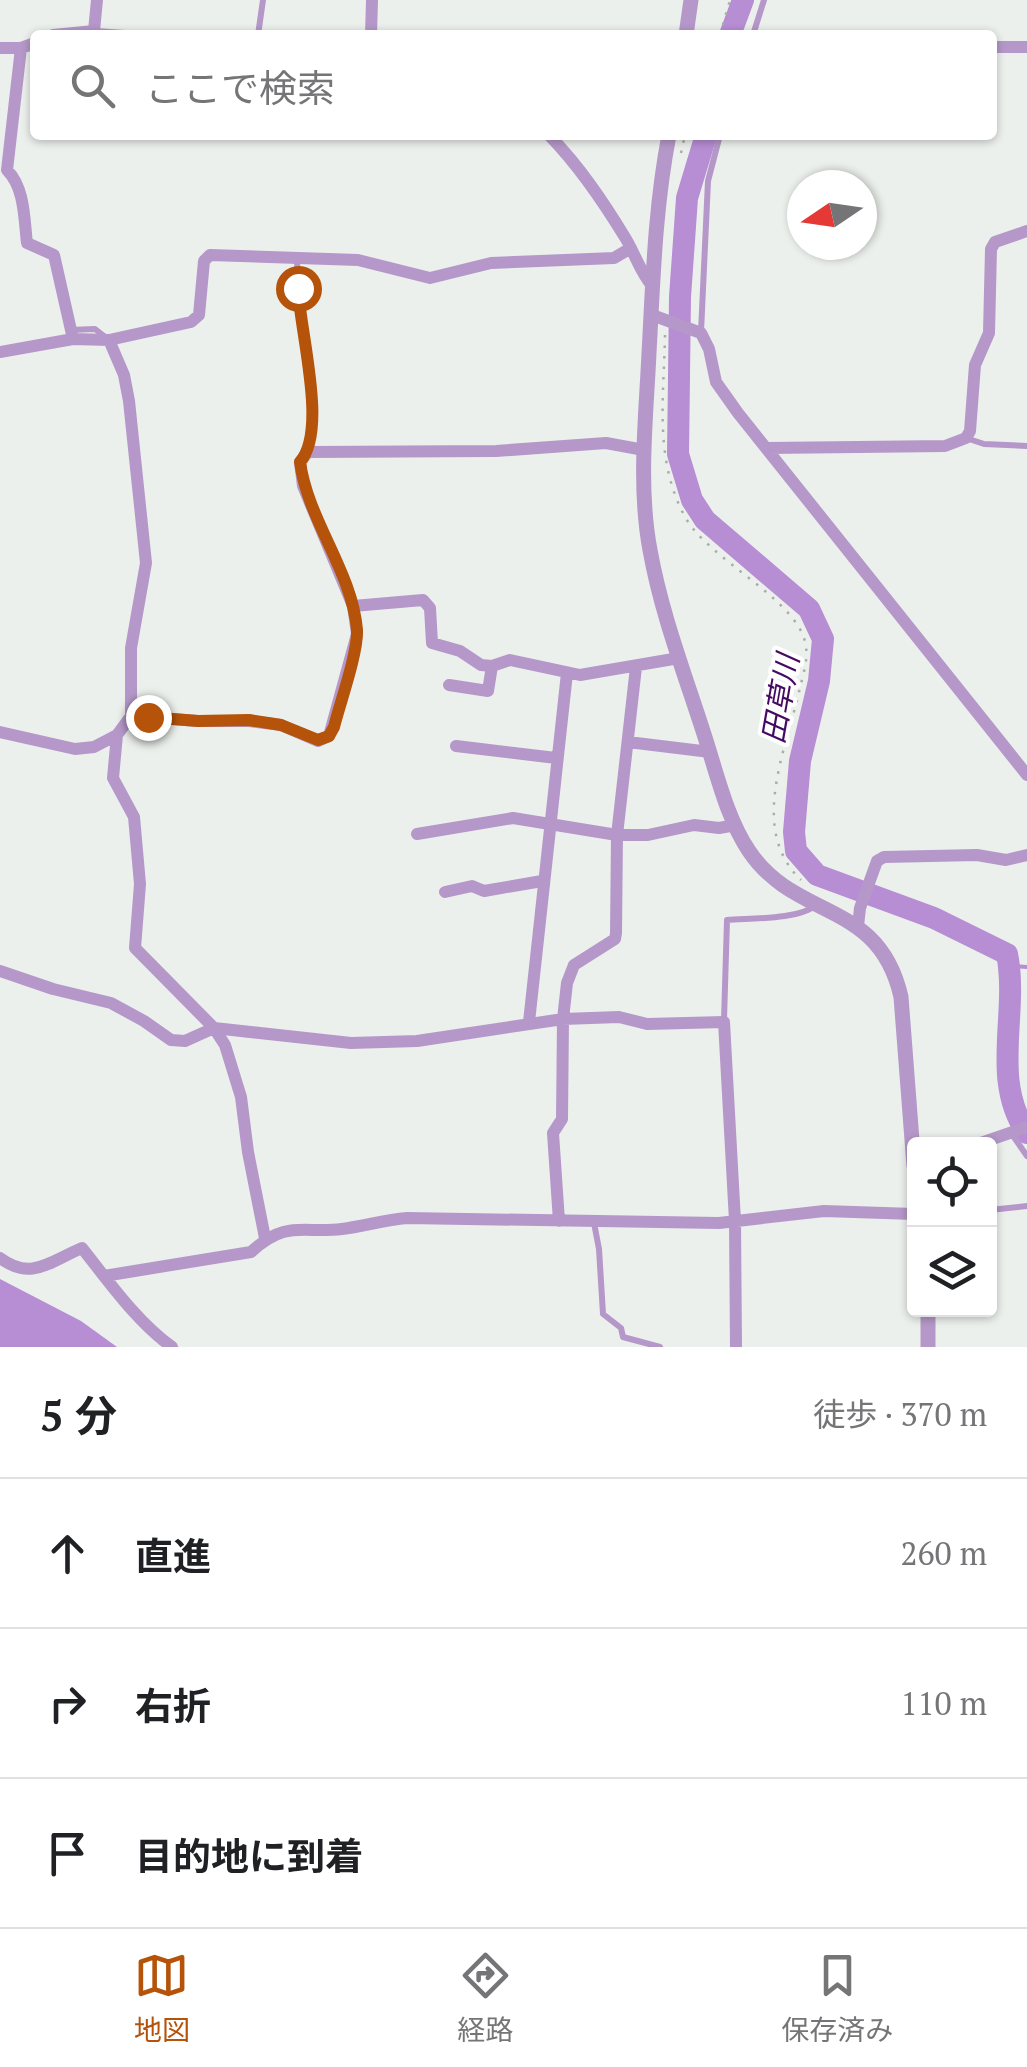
<!DOCTYPE html>
<html lang="ja">
<meta charset="utf-8">
<style>
body{margin:0;font-family:"PT Serif","Noto Sans JP",serif;background:#f2f2f2;color:#202124}
.controls{position:absolute;right:30px;bottom:30px;display:grid;overflow:hidden;border-radius:10px;box-shadow:0 2px 8px #0004}
.controls button{width:90px;height:90px;display:grid;place-items:center;padding:0;border:0;border-bottom:2px solid #e0e0e0;background:#fff;color:#202124;font:50px sans-serif}
.compass{position:absolute;left:787px;top:170px;width:90px;height:90px;border-radius:50%;background:#fff;box-shadow:0 2px 8px #0004;rotate:257deg}
.stop{position:absolute;width:30px;height:30px;margin:-22px;border:8px solid #b45309;border-radius:50%;background:#fff}
.stop.end{background:#b45309;border-color:#fff;box-shadow:0 2px 10px #0008}
.list{margin:0;padding:0;list-style:none}
h2{display:flex;justify-content:space-between;align-items:center;height:130px;margin:0;padding:0 40px;font-size:42px}
h2 small{font-size:32px;font-weight:400;color:#757577}
.list li{display:grid;grid-template-columns:65px 1fr auto;gap:30px;align-items:center;box-sizing:border-box;height:150px;padding:0 40px;border-top:2px solid #e0e0e0}
.list b{display:block;font-size:38px;white-space:nowrap}
.list em{font-size:32px;font-style:normal;color:#757577}
.icon{flex:none;width:55px;height:55px;fill:none;stroke:currentColor;stroke-width:2;stroke-linecap:round;stroke-linejoin:round}
.map{position:relative;flex:none;width:1027px;height:1347px;overflow:hidden}
.search{position:absolute;background:#fff;box-shadow:0 2px 8px #0004;left:30px;right:30px;top:30px;height:110px;display:flex;align-items:center;gap:25px;box-sizing:border-box;padding:0 35px;border-radius:10px;color:#757577;font-size:38px}
.sheet{height:580px;background:#fff}
nav{display:flex;justify-content:space-around;align-items:center;box-sizing:border-box;height:140px;border-top:2px solid #e0e0e0;background:#fff;font-size:28px;color:#757577}
nav a{display:grid;justify-items:center;gap:5px}
nav .on{color:#b45309}
.map>svg:first-child{display:block}
.water{fill:#b78dd4}
.lines{fill:none;stroke-linecap:round;stroke-linejoin:round}
.stream{stroke:#b78dd4;stroke-width:4}
.river{stroke:#b78dd4;stroke-width:22}
.path{stroke:#a9aca9;stroke-width:2.5;stroke-dasharray:2.5 8;stroke-linecap:butt}
.service{stroke:#b598c9;stroke-width:6}
.minor{stroke:#b598c9;stroke-width:12}
.tertiary{stroke:#b598c9;stroke-width:15}
.route{stroke:#b45309;stroke-width:12}
.labels{text-anchor:middle;stroke-width:8;stroke-linejoin:round;paint-order:stroke}
.water-label{font-size:30px;font-style:italic;fill:#450961;stroke:#fff}
</style>
<div class="map">
<svg width="1027" height="1347" viewBox="0 0 1027 1347">
<rect width="100%" height="100%" fill="#ecf0ec"/>
<path class="water" d="M0,1279L81,1321L117,1347H0Z"/>
<g class="lines">
<path class="stream" d="M1010,966L1027,967"/>
<path class="river" d="M730,35L743,0
M706,135L687,198L680,297L678,454L692,500L705,520L809,609L823,639L819,681L800,761L794,832L796,851L817,875L934,918L1007,954C1019,1013 990,1079 1027,1133"/>
<path class="path" d="M720,35L730,0
M681,153L685,135
M665,335C664,396 654,458 684,515C707,560 801,600 806,647C808,662 802,678 799,692C785,753 749,830 801,880"/>
<path class="service" d="M96,31L155,35
M258,35L263,0
M753,35L764,0
M297,260L300,321L314,427L308,451
M70,330L95,329L104,336
M701,332L708,181L720,135
M966,438L984,444L1027,446
M724,1020L727,920C750,918 799,920 816,905
M1011,1133L1027,1156
M990,1210L1027,1206
M594,1223L599,1249L603,1314L621,1328L623,1337L660,1347"/>
<path class="minor" d="M53,35L94,31L97,0
M371,35L372,0
M992,47H1027
M0,48H21L35,43
M21,48L7,170C25,188 24,219 27,243L54,255L73,339L109,340L191,322L199,315L204,261L210,255L358,260L430,278L491,263L614,258L631,248
M549,135C580,167 603,201 626,239C636,256 640,272 653,287
M652,315L701,333L709,349L716,382L738,413L1027,775
M109,340L124,375L129,401L146,563L131,648V716L117,735L113,778L134,817L140,884L135,948L214,1028L225,1045L241,1097L248,1152L265,1238
M0,352L73,339
M768,448L945,446L966,438L970,431L975,365L989,333L991,249L995,242L1027,231
M353,606L423,600L430,608L432,643L460,651L481,665L492,666
M449,685L488,691L492,666L510,660L580,675L679,658
M131,716L198,721H249L281,725L318,741L329,736L357,634L353,606L303,486L300,462L308,452L496,451L606,443L644,450
M0,732L75,749L94,747L117,735
M628,742L710,752
M456,746L556,758
M417,834L513,818L617,835H648L694,825L719,828L736,825
M445,892L472,886L484,891L542,881
M858,926L860,908L877,861L884,857L977,855L1006,860L1027,855
M0,971L53,989L111,1003L144,1021L171,1040L185,1041L214,1028L351,1043L417,1041L563,1019L619,1017L647,1024L724,1022L735,1221L736,1347
M529,1022L567,673
M978,1144L1027,1127
M559,1221L553,1133L562,1119L563,1019L567,983L574,965L615,939L616,933L617,835L636,667
M0,1258C31,1281 49,1262 82,1248C109,1282 137,1322 172,1347
M104,1276L251,1252C287,1219 303,1234 342,1229C364,1226 385,1220 407,1218L719,1223L824,1211L914,1214"/>
<path class="tertiary" d="M686,35L691,0
M669,135C655,207 653,280 649,353C646,418 638,486 650,550C661,612 684,672 703,731C716,770 726,817 749,851C796,921 879,899 901,997L914,1166
M928,1310V1347"/>
</g>
<g class="lines">
<path class="route" d="M148,717L198,721L249,720L281,725L318,740L329,736L334,727C340,703 358,653 357,630C352,571 308,521 300,462C328,430 300,333 298,288"/>
</g>
<g class="labels">
<g class="water-label">
<text transform="translate(781 699) rotate(-80)" y="10">田草川</text>
</g>
</g>
</svg>
<div class="controls">
<button><svg class="icon" aria-label="locate" viewBox="0 0 24 24"><circle cx="12" cy="12" r="6"/><path d="M12 2v4M12 18v4M2 12h4M18 12h4"/></svg></button>
<button><svg class="icon" aria-label="layers" viewBox="0 0 24 24"><path d="M12 4l9 5-9 5-9-5zM3 14l9 5 9-5"/></svg></button>
</div>
<svg class="compass" viewBox="-18 -18 36 36"><path d="M0-13l5 13h-10z" fill="#e53935"/><path d="M0 13l5-13h-10z" fill="#757577"/></svg>
<div class="stop" style="left:298px;top:288px"></div>
<div class="stop end" style="left:148px;top:717px"></div>
<div class="search"><svg class="icon" aria-label="search" viewBox="0 0 24 24"><circle cx="10" cy="10" r="6"/><path d="M15 15l6 6"/></svg>ここで検索</div>
</div>
<section class="sheet">
<h2>5 分<small>徒歩 · 370 m</small></h2>
<ul class="list">
<li><svg class="icon" aria-label="ahead" viewBox="0 0 24 24"><path d="M12 20V5M6 11l6-6 6 6"/></svg><div><b>直進</b></div><em>260 m</em></li>
<li><svg class="icon" aria-label="right" viewBox="0 0 24 24"><path d="M7 20v-9h11M14 6l5 5-5 5"/></svg><div><b>右折</b></div><em>110 m</em></li>
<li><svg class="icon" aria-label="arrive" viewBox="0 0 24 24"><path d="M6 21V4h12l-3 4 3 4H6"/></svg><div><b>目的地に到着</b></div></li>
</ul>
</section>
<nav>
<a class="on"><svg class="icon" aria-label="map" viewBox="0 0 24 24"><path d="M3 6l6-2 6 2 6-2v14l-6 2-6-2-6 2zM9 4v14M15 6v14"/></svg>地図</a>
<a><svg class="icon" aria-label="directions" viewBox="0 0 24 24"><path d="M12 3l9 9-9 9-9-9zM9 14v-3h6M13 9l2 2-2 2"/></svg>経路</a>
<a><svg class="icon" aria-label="saved" viewBox="0 0 24 24"><path d="M7 4h10v16l-5-4-5 4z"/></svg>保存済み</a>
</nav>
